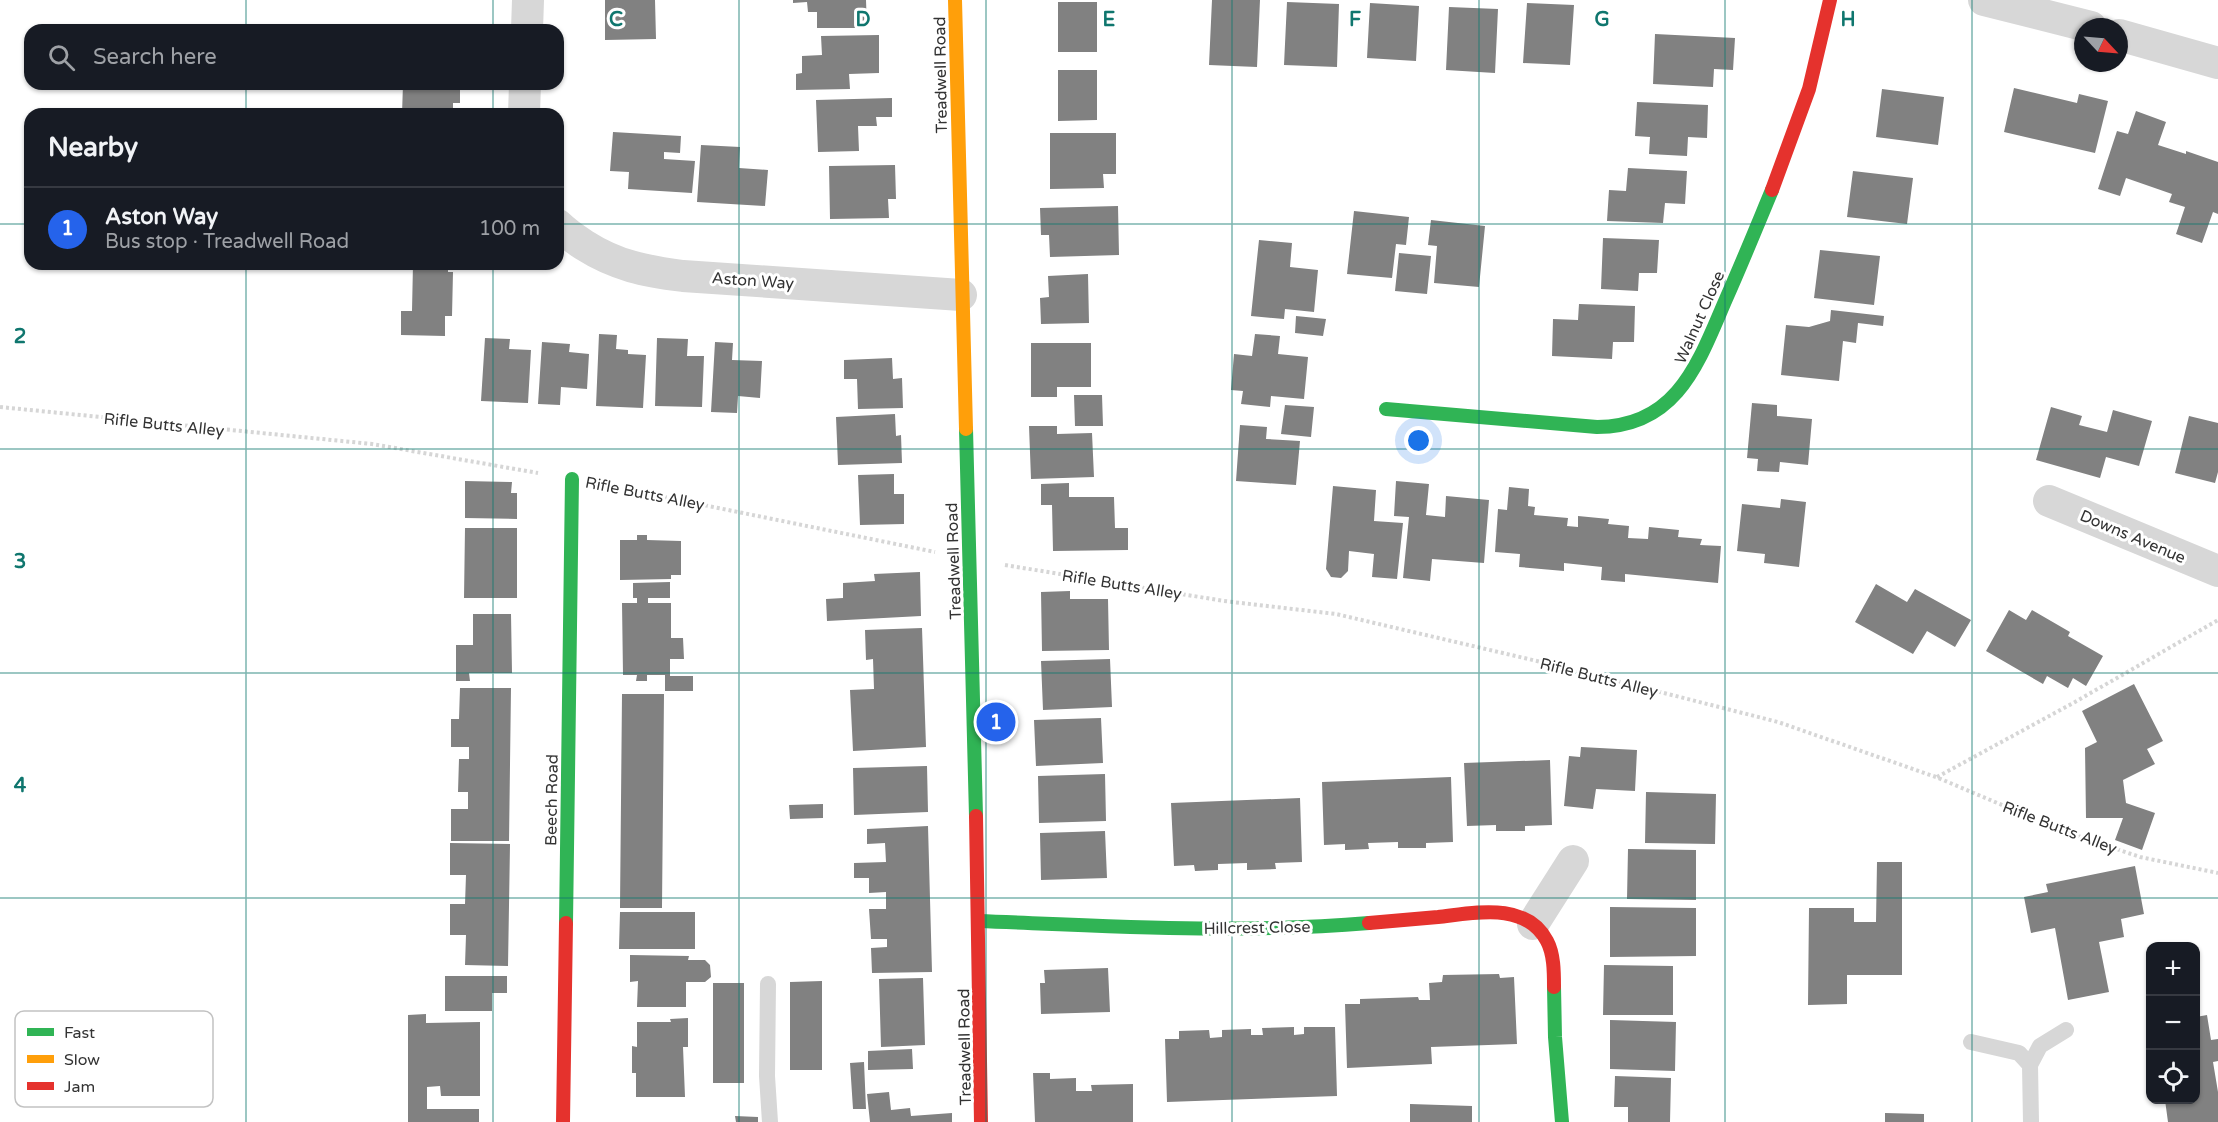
<!DOCTYPE html>
<meta charset="utf-8">
<style>
body{margin:0;font-family:"Varela Round",sans-serif;background:#20242c;color:#f1f3f6}
.controls{position:absolute;right:18px;bottom:18px;display:grid;overflow:hidden;border-radius:12px;box-shadow:0 2px 4px #0004}
.controls button{width:54px;height:54px;display:grid;place-items:center;padding:0;border:0;border-bottom:2px solid #363941;background:#171b24;color:#f1f3f6;font:30px sans-serif}
.compass{position:absolute;left:2074px;top:18px;width:54px;height:54px;border-radius:50%;background:#171b24;box-shadow:0 2px 4px #0004;rotate:116deg}
.you{position:absolute;left:1419px;top:441px;width:21px;height:21px;margin:-15px;border:4px solid #fff;border-radius:50%;background:#1a73e8;box-shadow:0 0 0 9px #1a73e833}
.badge{display:grid;place-items:center;width:39px;height:39px;border-radius:50%;background:#2563eb;color:#fff;font-size:20px;font-weight:700}
.pin{position:absolute;translate:-50% -50%;border:3px solid #fff;box-shadow:0 2px 6px #0006}
.list{margin:0;padding:0;list-style:none}
h2{display:flex;justify-content:space-between;align-items:center;height:78px;margin:0;padding:0 24px;font-size:26px}
h2 small{font-size:20px;font-weight:400;color:#9ea1a6}
.list li{display:grid;grid-template-columns:39px 1fr auto;gap:18px;align-items:center;box-sizing:border-box;height:84px;padding:0 24px;border-top:2px solid #363941}
.list b{display:block;font-size:22px;white-space:nowrap}
.list p{margin:0;font-size:20px;white-space:nowrap;color:#9ea1a6}
.list em{font-size:20px;font-style:normal;color:#9ea1a6}
.icon{flex:none;width:33px;height:33px;fill:none;stroke:currentColor;stroke-width:2;stroke-linecap:round;stroke-linejoin:round}
.map{position:relative;flex:none;width:2218px;height:1122px;overflow:hidden}
.search{position:absolute;background:#171b24;box-shadow:0 2px 4px #0004;left:24px;top:24px;width:540px;height:66px;display:flex;align-items:center;gap:15px;box-sizing:border-box;padding:0 21px;border-radius:18px;color:#9ea1a6;font-size:22px}
.panel{position:absolute;background:#171b24;box-shadow:0 2px 4px #0004;left:24px;top:108px;width:540px;height:162px;border-radius:18px}
.map>svg:first-child{display:block}
.building{fill:#818181}
.lines{fill:none;stroke-linecap:round;stroke-linejoin:round}
.path{stroke:#d6d6d6;stroke-width:4;stroke-dasharray:3 3;stroke-linecap:butt}
.lane{stroke:#d7d7d7;stroke-width:16}
.street{stroke:#d7d7d7;stroke-width:32}
.fast{stroke:#30b455;stroke-width:14}
.slow{stroke:#ff9f0a;stroke-width:14}
.jam{stroke:#e5322d;stroke-width:14}
.grid{fill:none;stroke:#0f766e;stroke-width:1.5;stroke-opacity:0.55}
.labels{text-anchor:middle;stroke-width:6;stroke-linejoin:round;paint-order:stroke}
.street-label{font-size:16px;fill:#333;stroke:#fff}
.key{fill:#fff;stroke:#c2c2c2;stroke-width:1.5}
.key-label{font-size:16px;fill:#333}
.grid-label{font-size:20px;text-anchor:middle;font-weight:bold;fill:#0f766e;stroke:#fff;stroke-width:6;stroke-linejoin:round;paint-order:stroke}
</style>
<div class="map">
<svg width="2218" height="1122" viewBox="0 0 2218 1122">
<rect width="100%" height="100%" fill="#fff"/>
<path class="building" d="M605,0H655L656,39L605,40Z
M793,0H866L867,28H817V12H808L807,2L793,3Z
M1212,0H1260L1257,67L1209,65Z
M1058,2H1097V52H1058Z
M1287,2L1339,4L1337,67L1284,65Z
M1370,3L1419,6L1416,61L1367,58Z
M1527,3L1574,5L1570,65L1523,63Z
M1449,7L1498,9L1495,73L1446,70Z
M1655,34L1735,38L1733,70L1714,69L1713,87L1653,84Z
M879,35V73L849,74L850,89L796,90V74L802,73V56L822,55L821,36Z
M1058,70H1097V120L1058,121Z
M403,84H460V103H453V114H402Z
M2014,88L2077,103L2079,94L2108,101L2095,153L2004,132Z
M1882,89L1944,97L1938,145L1876,137Z
M892,98V117H876L877,126H858L859,151L818,152L816,100Z
M1637,102L1708,105L1707,138L1688,137L1687,156L1649,154L1650,137L1635,136Z
M2136,111L2166,122L2158,145L2186,154V151L2218,162V214L2213,212L2202,243L2176,234L2185,207L2169,202L2172,194L2126,178L2120,196L2098,189L2117,131L2128,134Z
M613,132L681,136L680,153L664,152V159L695,161L692,193L628,189L629,172L610,171Z
M1050,133H1116V174H1103L1104,188L1050,189Z
M701,145L740,147L739,168L768,170L765,206L697,202Z
M895,165L896,199H888L889,218L830,219L829,166Z
M1628,168L1687,171L1685,204L1665,203L1663,223L1607,221L1609,190L1626,191Z
M1853,171L1913,178L1907,224L1847,217Z
M1118,206L1119,255L1050,257L1049,235H1041L1040,208Z
M1354,211L1409,217L1406,245L1396,244L1392,278L1347,274Z
M1431,220L1485,226L1479,287L1434,283L1437,246L1428,245Z
M1603,238L1659,240L1657,273H1639L1638,291L1601,289Z
M1259,240L1292,243L1290,267L1318,270L1314,312L1285,309L1284,319L1251,316Z
M1820,250L1880,256L1874,305L1814,298Z
M1399,253L1431,256L1427,294L1395,291Z
M413,264H448V272H453L452,316H445V336L401,335V311H412Z
M1088,274L1089,323L1041,324L1040,298L1049,297L1048,276Z
M1579,304L1635,306L1634,342H1613L1612,359L1552,356L1553,319L1578,320Z
M1831,310L1884,316L1883,326L1858,323L1856,343L1843,341L1839,381L1781,375L1786,325L1809,327L1830,321Z
M1296,316L1326,319L1323,336L1295,333Z
M599,334L617,335L616,349L628,350V354L646,355L643,408L596,406Z
M1255,334L1280,336L1278,354L1308,357L1304,399L1271,396L1270,407L1241,404L1243,391L1231,390L1234,354L1252,356Z
M485,338L510,339L509,349L531,350L528,403L481,401Z
M657,338L688,339L687,356H704L702,407L655,406Z
M542,342L570,344L569,352L589,354L587,389L561,387L560,405L538,404Z
M715,342L733,343L732,360L762,361L760,398L738,396L737,413L711,412Z
M1031,343H1091V387H1057V397H1031Z
M892,358L893,379L902,378L903,408L858,409L857,379H844V360Z
M1074,395H1102L1103,426H1075Z
M1752,403L1777,405V416L1812,419L1808,465L1780,462L1779,472L1757,471L1758,459L1747,458Z
M1285,405L1314,407L1311,437L1281,434Z
M2051,407L2082,416L2079,425L2107,432L2113,410L2152,421L2139,466L2106,457L2100,478L2036,460Z
M895,414L896,436L901,435L902,463L838,465L836,417Z
M2189,416L2218,423V472L2215,483L2175,473Z
M1240,425L1267,427L1266,439L1300,441L1296,485L1236,481Z
M1029,426H1057V434L1092,433L1094,477L1031,479Z
M894,474V494H904V524L860,525L858,475Z
M465,481L512,482L511,493H517V519L465,518Z
M1396,481L1429,484L1426,515L1445,517L1446,496L1489,500L1484,563L1432,559L1430,581L1403,578L1409,517L1394,516Z
M1069,483V497H1114L1115,528H1128V550L1053,551L1052,505H1041V484Z
M1333,486L1376,490L1374,521L1403,523L1397,579L1372,577L1374,554L1349,551L1348,571L1341,578L1331,577L1326,569Z
M1509,487L1529,489L1528,506L1535,507L1534,515L1568,518L1567,526L1578,527V516L1609,519L1608,524L1629,526L1628,538L1648,539L1649,527L1679,530L1678,537L1702,539L1700,545L1721,546L1718,583L1625,574V582L1601,580L1602,567L1564,563V571L1519,567L1520,554L1495,552L1498,509L1507,510Z
M1781,499L1806,502L1799,567L1764,563L1765,554L1737,551L1742,504L1780,508Z
M465,528H517V598H464Z
M637,535H647V540L681,541V575H671V579L620,580V540H637Z
M920,572L921,616L827,621L826,599L843,598V583L875,581L874,574Z
M670,582V598H648V603H671V638H683L684,659H670V676H693V691H665V675H647V681H636L637,675H623L622,603H637V598H633V583Z
M1876,584L1907,602L1915,589L1971,620L1955,647L1927,631L1913,654L1855,622Z
M1070,591V599H1108L1109,650L1042,651L1041,592Z
M2009,610L2026,620L2032,610L2070,632L2068,636L2103,656L2086,686L2073,678L2068,688L2047,676L2043,684L1986,651Z
M473,614H511L512,673H469L470,681H456V645H473Z
M922,628L926,747L853,751L850,690L874,689L873,659L866,660L865,630Z
M1110,659L1112,707L1043,710L1041,661Z
M2134,684L2163,741L2147,749L2155,764L2123,780L2126,803L2155,813L2142,850L2115,840L2123,818H2086L2085,748L2097,742L2082,711Z
M460,688H511L509,841H451V809H468V792H458L459,759H469V747H451V719H459Z
M622,694H664L662,908H620Z
M1101,718L1103,763L1036,766L1034,720Z
M1581,747L1637,750L1635,791L1596,789L1593,809L1564,806L1569,756L1580,757Z
M1550,760L1552,825L1525,826V831H1496V825L1467,826L1464,763Z
M927,766L928,812L854,815L853,768Z
M1105,774L1106,821L1039,823L1038,776Z
M1451,777L1453,842L1426,843V848H1398V842L1368,843L1369,849L1345,850V844L1324,845L1322,782Z
M1646,792L1716,794L1715,844L1645,843Z
M1300,798L1302,862L1275,863L1276,869L1247,870V863L1218,864V870L1195,871L1194,865L1174,866L1171,803Z
M823,804V818L790,819L789,805Z
M928,826L932,972L872,973L871,948L887,947V939H871L869,909H886V892L869,893V878H854V863L886,862L885,843L867,844V829Z
M1105,831L1107,878L1041,880L1040,833Z
M450,843L510,844L508,966L465,965L466,935H450V904H465L466,875H450Z
M1628,849L1696,850V900L1627,899Z
M1877,862H1902V975H1847V1004L1808,1005L1809,908H1854V922H1876Z
M2135,866L2144,914L2121,919L2124,937L2099,942L2109,992L2068,1000L2055,928L2031,933L2024,897L2048,892L2046,884Z
M1610,907L1696,908V956L1610,957Z
M620,912H695V949H619Z
M630,955L689,956L688,960H705L710,965L711,977L705,982H686V1007H637L638,981L630,982Z
M1604,965L1673,966V1015H1603Z
M1108,968L1110,1012L1041,1014L1040,983H1045L1044,970Z
M1499,974L1500,978L1514,977L1517,1044L1431,1047L1432,1064L1347,1068L1345,1004H1360V999L1418,997L1419,1000H1430L1429,983L1442,982L1443,975Z
M445,976H507V993H492V1011H445Z
M923,978L925,1045L881,1047L879,979Z
M822,981V1070H790V982Z
M713,983H744V1083H713Z
M426,1014V1023L480,1022V1096H441L440,1086L427,1087V1109H479V1122H408V1015Z
M2207,1015L2211,1040L2218,1039V1061L2213,1062L2218,1092V1122H2168L2165,1100H2196V1017Z
M688,1018V1047H683L685,1097H636V1073H632V1046L637,1047V1022H671L670,1019Z
M1610,1020L1676,1022L1675,1071L1610,1069Z
M1294,1027V1035L1304,1034V1027H1335L1337,1096L1167,1102L1165,1039H1179V1031L1209,1030L1210,1038L1222,1037V1030L1251,1029V1035H1263L1262,1028Z
M912,1049L913,1069L868,1070V1051Z
M864,1062L866,1109H853L850,1063Z
M1033,1073H1050V1079L1076,1078V1091H1092L1091,1085L1133,1084V1122H1035Z
M1615,1076L1671,1078L1670,1122H1628V1107H1614Z
M889,1092L891,1110L910,1108L911,1116L952,1113V1122H870L867,1094Z
M1410,1104L1472,1106V1122H1410Z
M1885,1113L1924,1114V1122H1885Z
M735,1116L758,1117V1122H736Z"/>
<g class="lines">
<path class="path" d="M0,407L372,444L538,473
M605,485L935,552
M1005,565L1224,601L1336,614L1554,665L1778,722L1936,777L2061,830L2140,857L2218,873
M1937,777L2075,702L2218,620"/>
<path class="lane" d="M768,984L767,1076L770,1122
M1971,1042L2019,1053L2030,1065L2040,1046L2066,1030
M2030,1065L2031,1122"/>
<path class="street" d="M1984,0L2091,27
M527,30L528,0
M2119,35L2218,63
M524,114L525,84
M558,225C566,233 575,239 584,245C617,266 645,271 683,276L961,295
M2049,501L2218,571
M1533,924L1573,861"/>
<path class="fast" d="M1386,409L1597,427C1678,427 1699,361 1726,299C1742,263 1757,226 1772,190
M966,429L976,816
M979,921C1109,926 1239,934 1369,923
M566,923L572,479
M1554,987L1555,1037L1562,1122"/>
<path class="slow" d="M955,0L966,429"/>
<path class="jam" d="M1772,190L1809,89L1830,0
M976,816L981,1122
M1369,923C1392,921 1415,919 1438,917C1474,913 1526,901 1547,941C1554,954 1554,972 1554,987
M563,1122L566,923"/>
</g>
<path class="grid" d="M246,0V30M493,0V30M739,0V1122M986,0V1122M1232,0V1122M1479,0V1122M1725,0V1122M1972,0V1122M246,84V114M493,84V114M0,224H30M558,224H2218M246,264V1122M493,264V1122M0,449H2218M0,673H2218M0,898H2218"/>
<g class="labels">
<g class="street-label">
<text transform="translate(940 75) rotate(-91)" y="6">Treadwell Road</text>
<text transform="translate(753 280) rotate(4)" y="6">Aston Way</text>
<text transform="translate(1699 317) rotate(-66)" y="6">Walnut Close</text>
<text transform="translate(164 424) rotate(6)" y="6">Rifle Butts Alley</text>
<text transform="translate(645 493) rotate(11)" y="6">Rifle Butts Alley</text>
<text transform="translate(2133 536) rotate(23)" y="6">Downs Avenue</text>
<text transform="translate(953 561) rotate(-92)" y="6">Treadwell Road</text>
<text transform="translate(1122 584) rotate(9)" y="6">Rifle Butts Alley</text>
<text transform="translate(1599 677) rotate(14)" y="6">Rifle Butts Alley</text>
<text transform="translate(551 800) rotate(-89)" y="6">Beech Road</text>
<text transform="translate(2060 827) rotate(21)" y="6">Rifle Butts Alley</text>
<text transform="translate(1257 927) rotate(-1)" y="6">Hillcrest Close</text>
<text transform="translate(964 1047) rotate(-91)" y="6">Treadwell Road</text>
</g>
</g>
<rect x="15" y="1011" width="198" height="96" rx="9" class="key"/>
<rect x="27" y="1028" width="27" height="8" fill="#30b455"/>
<rect x="27" y="1055" width="27" height="8" fill="#ff9f0a"/>
<rect x="27" y="1082" width="27" height="8" fill="#e5322d"/>
<g class="key-label">
<text x="64" y="1038">Fast</text>
<text x="64" y="1065">Slow</text>
<text x="64" y="1092">Jam</text>
</g>
<g class="grid-label">
<text x="616" y="26">C</text>
<text x="863" y="26">D</text>
<text x="1109" y="26">E</text>
<text x="1355" y="26">F</text>
<text x="1602" y="26">G</text>
<text x="1848" y="26">H</text>
<text x="20" y="343">2</text>
<text x="20" y="568">3</text>
<text x="20" y="792">4</text>
</g>
</svg>
<div class="controls">
<button>+</button>
<button>−</button>
<button><svg class="icon" aria-label="locate" viewBox="0 0 24 24"><circle cx="12" cy="12" r="6"/><path d="M12 2v4M12 18v4M2 12h4M18 12h4"/></svg></button>
</div>
<svg class="compass" viewBox="-18 -18 36 36"><path d="M0-13l5 13h-10z" fill="#e53935"/><path d="M0 13l5-13h-10z" fill="#9ea1a6"/></svg>
<div class="you"></div>
<div class="pin badge" style="left:996px;top:722px">1</div>
<div class="search"><svg class="icon" aria-label="search" viewBox="0 0 24 24"><circle cx="10" cy="10" r="6"/><path d="M15 15l6 6"/></svg>Search here</div>
<section class="panel">
<h2>Nearby<small></small></h2>
<ul class="list">
<li><span class="badge">1</span><div><b>Aston Way</b><p>Bus stop · Treadwell Road</p></div><em>100 m</em></li>
</ul>
</section>
</div>
